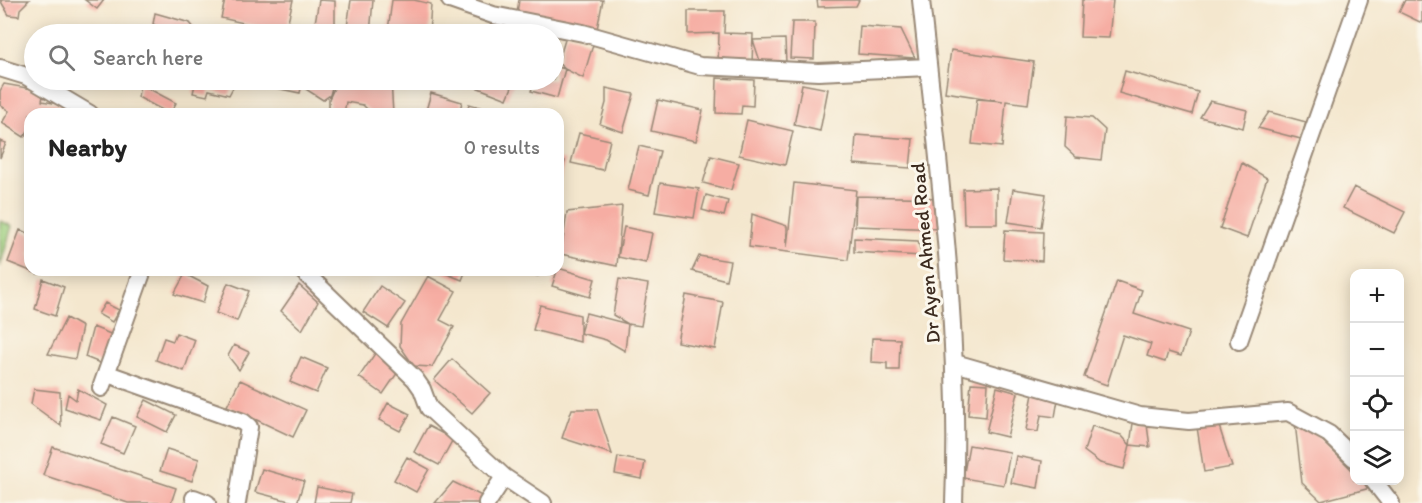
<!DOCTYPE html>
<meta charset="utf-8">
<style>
body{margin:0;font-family:Itim,sans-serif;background:#f6f6f6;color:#222}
.controls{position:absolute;right:18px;bottom:18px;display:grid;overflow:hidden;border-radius:12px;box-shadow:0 3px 15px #0003}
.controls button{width:54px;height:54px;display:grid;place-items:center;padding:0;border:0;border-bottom:2px solid #e0e0e0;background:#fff;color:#222;font:30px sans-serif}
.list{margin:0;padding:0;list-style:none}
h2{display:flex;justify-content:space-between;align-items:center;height:78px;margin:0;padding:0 24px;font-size:26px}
h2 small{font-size:20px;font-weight:400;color:#767676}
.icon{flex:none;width:33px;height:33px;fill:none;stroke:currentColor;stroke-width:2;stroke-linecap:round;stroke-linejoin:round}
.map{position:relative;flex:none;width:1422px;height:503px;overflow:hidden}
.search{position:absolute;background:#fff;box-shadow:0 3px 15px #0003;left:24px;top:24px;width:540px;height:66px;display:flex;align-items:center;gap:15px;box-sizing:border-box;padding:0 21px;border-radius:33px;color:#767676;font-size:22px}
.panel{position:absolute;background:#fff;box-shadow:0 3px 15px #0003;left:24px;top:108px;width:540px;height:168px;border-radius:18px}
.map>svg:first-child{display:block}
.green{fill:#9ccd7d;stroke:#6c7c4e;stroke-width:1.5}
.building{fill:#f6ada3}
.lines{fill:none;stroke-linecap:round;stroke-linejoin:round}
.minor-casing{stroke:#988876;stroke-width:20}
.minor{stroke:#fff;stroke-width:16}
.labels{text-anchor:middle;stroke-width:6;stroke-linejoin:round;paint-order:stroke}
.street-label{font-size:20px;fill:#3b2a1e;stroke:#fbf7ec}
</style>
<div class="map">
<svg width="1422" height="503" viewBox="0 0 1422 503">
<rect width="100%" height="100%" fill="#fbf7ec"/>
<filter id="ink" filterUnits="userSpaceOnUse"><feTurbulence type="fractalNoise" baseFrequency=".0167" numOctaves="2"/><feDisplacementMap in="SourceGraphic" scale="12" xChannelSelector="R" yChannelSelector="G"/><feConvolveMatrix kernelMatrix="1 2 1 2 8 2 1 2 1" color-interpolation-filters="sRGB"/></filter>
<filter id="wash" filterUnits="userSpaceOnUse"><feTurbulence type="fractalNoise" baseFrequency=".008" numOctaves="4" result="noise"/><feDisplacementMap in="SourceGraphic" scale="24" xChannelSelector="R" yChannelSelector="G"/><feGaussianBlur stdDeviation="1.35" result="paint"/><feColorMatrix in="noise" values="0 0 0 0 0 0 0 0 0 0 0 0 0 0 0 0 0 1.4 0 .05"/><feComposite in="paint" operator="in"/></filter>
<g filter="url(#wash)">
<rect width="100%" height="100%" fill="#f4e7ce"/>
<path class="green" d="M0,221L12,226L0,267Z"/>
<g id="blocks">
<path class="building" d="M0,0H29L20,9L19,16L9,15Z
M85,0H104L97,9Z
M225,0H293L285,34H255L257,26L221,18Z
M319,0L335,1V34H313Z
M351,0H373L370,34H346Z
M392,0H414L431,4L429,34H406L388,31Z
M519,0H603L597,29L517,13Z
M817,0H859L856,6L818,7Z
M1082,0H1113L1109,38L1080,37Z
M1405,0H1422V23L1399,12Z
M688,11H725L724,33L753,34L752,65L718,64L719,33L688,34Z
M155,13L190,23L199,34H164L162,29L153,24Z
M792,22H815L814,59L790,58Z
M860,26L901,29L915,58L858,54Z
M567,33L593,45L583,78L565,69L557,98L531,91L535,80H554V66L565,69L558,63Z
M785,39L786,63L761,64L753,40Z
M951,50L1034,62L1028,104L1006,101L1002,147L972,144L977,99L1003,101L945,92Z
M1125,71L1198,92L1192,114L1119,93Z
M717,78L754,80L753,106L742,105L741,114L716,113Z
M196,80H237L229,95L209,90L207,96L193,93Z
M252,80H303L300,93L257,84Z
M306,80H334L330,95L323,100L304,88Z
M338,80H391L393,114H372L363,105L346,102L344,114H335L329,110V99Z
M478,80H515L507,99L476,87Z
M4,84L44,91L42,101L74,107L73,114H30V133L28,131L24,137L2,123L9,111L0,105V91Z
M140,84L176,103L170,114L138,97Z
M802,84L828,89L820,131L794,125Z
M606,88L634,94L623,132L600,124L606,103Z
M431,93L462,102L459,114H425Z
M658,100L703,110L696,141L651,131Z
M1210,101L1247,110L1243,128L1200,117Z
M469,104L501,113V114H466Z
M1269,112L1306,122L1301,139L1258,128Z
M1067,116L1092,118L1105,130L1101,160L1076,157L1065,147Z
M747,120L793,131L785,165L739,155Z
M579,133L610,140L603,170L571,163Z
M856,135L913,139L910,168L854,164Z
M0,141L6,143L0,158Z
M639,146L660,151L649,195L628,190Z
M711,156L739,163L731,190L703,183Z
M558,159L565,161L559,183H558Z
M1242,163L1267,178L1247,238L1220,228Z
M660,183L699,189L694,218L655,212Z
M794,183L856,190L848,260L749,247L752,214L787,226V247Z
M1354,187L1405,212L1394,233L1343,208Z
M997,188V224H964L963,189Z
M1013,189L1046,194L1041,227L1008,222Z
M706,195L728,201L724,216L702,210Z
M856,196L942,198L941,229L855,226Z
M622,206L617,266L561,254L567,212Z
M624,227L652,233L646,263L618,257Z
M20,230L30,234V270H40L38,274L8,262Z
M1005,230L1043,232L1042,261L1003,259Z
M854,238L918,241L922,256L854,252Z
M699,256L730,261L726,280L692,271Z
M558,268L595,279L590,297L552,286Z
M437,270H466L462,280Z
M515,270H539L538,276Z
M185,274L208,286L203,303L174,294Z
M428,276L456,291L440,320L454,327L432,367L414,366L400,346L401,324Z
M43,279L64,287L55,316L35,309Z
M619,279L648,284L641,326L628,324L613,315Z
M1117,281L1142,290L1134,314L1189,332L1181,356L1168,352L1165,362L1147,356L1151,344L1123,335L1107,385L1084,377Z
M228,283L249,291L237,321L216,313Z
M299,285L318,302L302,330L281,311Z
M380,286L405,303L388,328L363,312Z
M686,295L723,302L715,349L677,342Z
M105,303L119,310L112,322L98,314Z
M540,305L580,315V342L533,330Z
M586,313L628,324L625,351L606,340L580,333Z
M66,318L82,327L75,359L48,354Z
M93,327L113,335L105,365L85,357Z
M176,333L195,340L184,371L156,360L164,338L173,341Z
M872,338L900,339L899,370H887V363L871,362Z
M234,345L249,352L239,370L228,356Z
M376,352L400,369L383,394L359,377Z
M301,357L327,368L316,393L290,382Z
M452,359L490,393L472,413L434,380Z
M240,380L306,410L293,437L227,406Z
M971,383L988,384L986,417L968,415Z
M997,387L1018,393L1007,437L986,432Z
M34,389L60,392L61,426L31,404Z
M78,389L107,405L101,420L65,408L68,394L76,400Z
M1034,389L1059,394L1055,417L1041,415L1038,432L1026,430Z
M146,400L176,415L167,432L137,417Z
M388,403L410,414L400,431L379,420Z
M572,409H597L612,454L562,438Z
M113,417L135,426L123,453L101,444Z
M1133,423L1147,425L1150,447L1130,445Z
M1295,423L1313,431L1354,472V480H1363L1370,488L1321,501L1302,483Z
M428,426L453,439L439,465L414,452Z
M1092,426L1121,435L1130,445L1124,469L1100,463L1084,451Z
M1219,426L1232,467L1204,472L1197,427Z
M969,445L1010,452L1004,485L963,478Z
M53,447L176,488L171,503H128L43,475Z
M167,449L199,459L192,481L160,471Z
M1016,456L1042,461L1038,488L1011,483Z
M407,457L429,469L416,492L394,480Z
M618,457L645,462L642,479L615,474Z
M262,469L304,481L297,503L255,492Z
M453,482L484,497L480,503H435Z
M317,487L352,494L350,503H314Z"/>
</g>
</g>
<g filter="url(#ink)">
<use href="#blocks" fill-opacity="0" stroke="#988876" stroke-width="1.5"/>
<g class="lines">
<defs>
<path id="minor" d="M450,0L493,15L583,33L700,66L818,72L928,67
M921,0C939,167 961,335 954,503
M0,68L26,76L90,114
M302,270L415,379L422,389L429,408L504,477L543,503
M1239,341L1359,0
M955,363L1140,416L1189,421L1288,412L1329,434L1354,458
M108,374L243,422L249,427L237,503
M101,388L143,270
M1373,480L1391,503
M194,498L207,503
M487,503L504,477"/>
</defs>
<use href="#minor" class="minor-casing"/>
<use href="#minor" class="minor"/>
</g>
</g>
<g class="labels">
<g class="street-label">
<text transform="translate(925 253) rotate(-95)" y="7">Dr Ayen Ahmed Road</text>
</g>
</g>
</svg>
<div class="controls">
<button>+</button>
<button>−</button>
<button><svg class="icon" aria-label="locate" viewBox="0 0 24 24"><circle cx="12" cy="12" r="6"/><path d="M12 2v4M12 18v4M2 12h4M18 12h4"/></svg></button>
<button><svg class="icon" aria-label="layers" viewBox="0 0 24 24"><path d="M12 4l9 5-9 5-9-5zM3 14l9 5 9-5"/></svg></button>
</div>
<div class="search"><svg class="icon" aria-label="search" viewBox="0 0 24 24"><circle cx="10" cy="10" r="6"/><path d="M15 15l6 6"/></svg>Search here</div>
<section class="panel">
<h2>Nearby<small>0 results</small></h2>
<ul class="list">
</ul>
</section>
</div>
